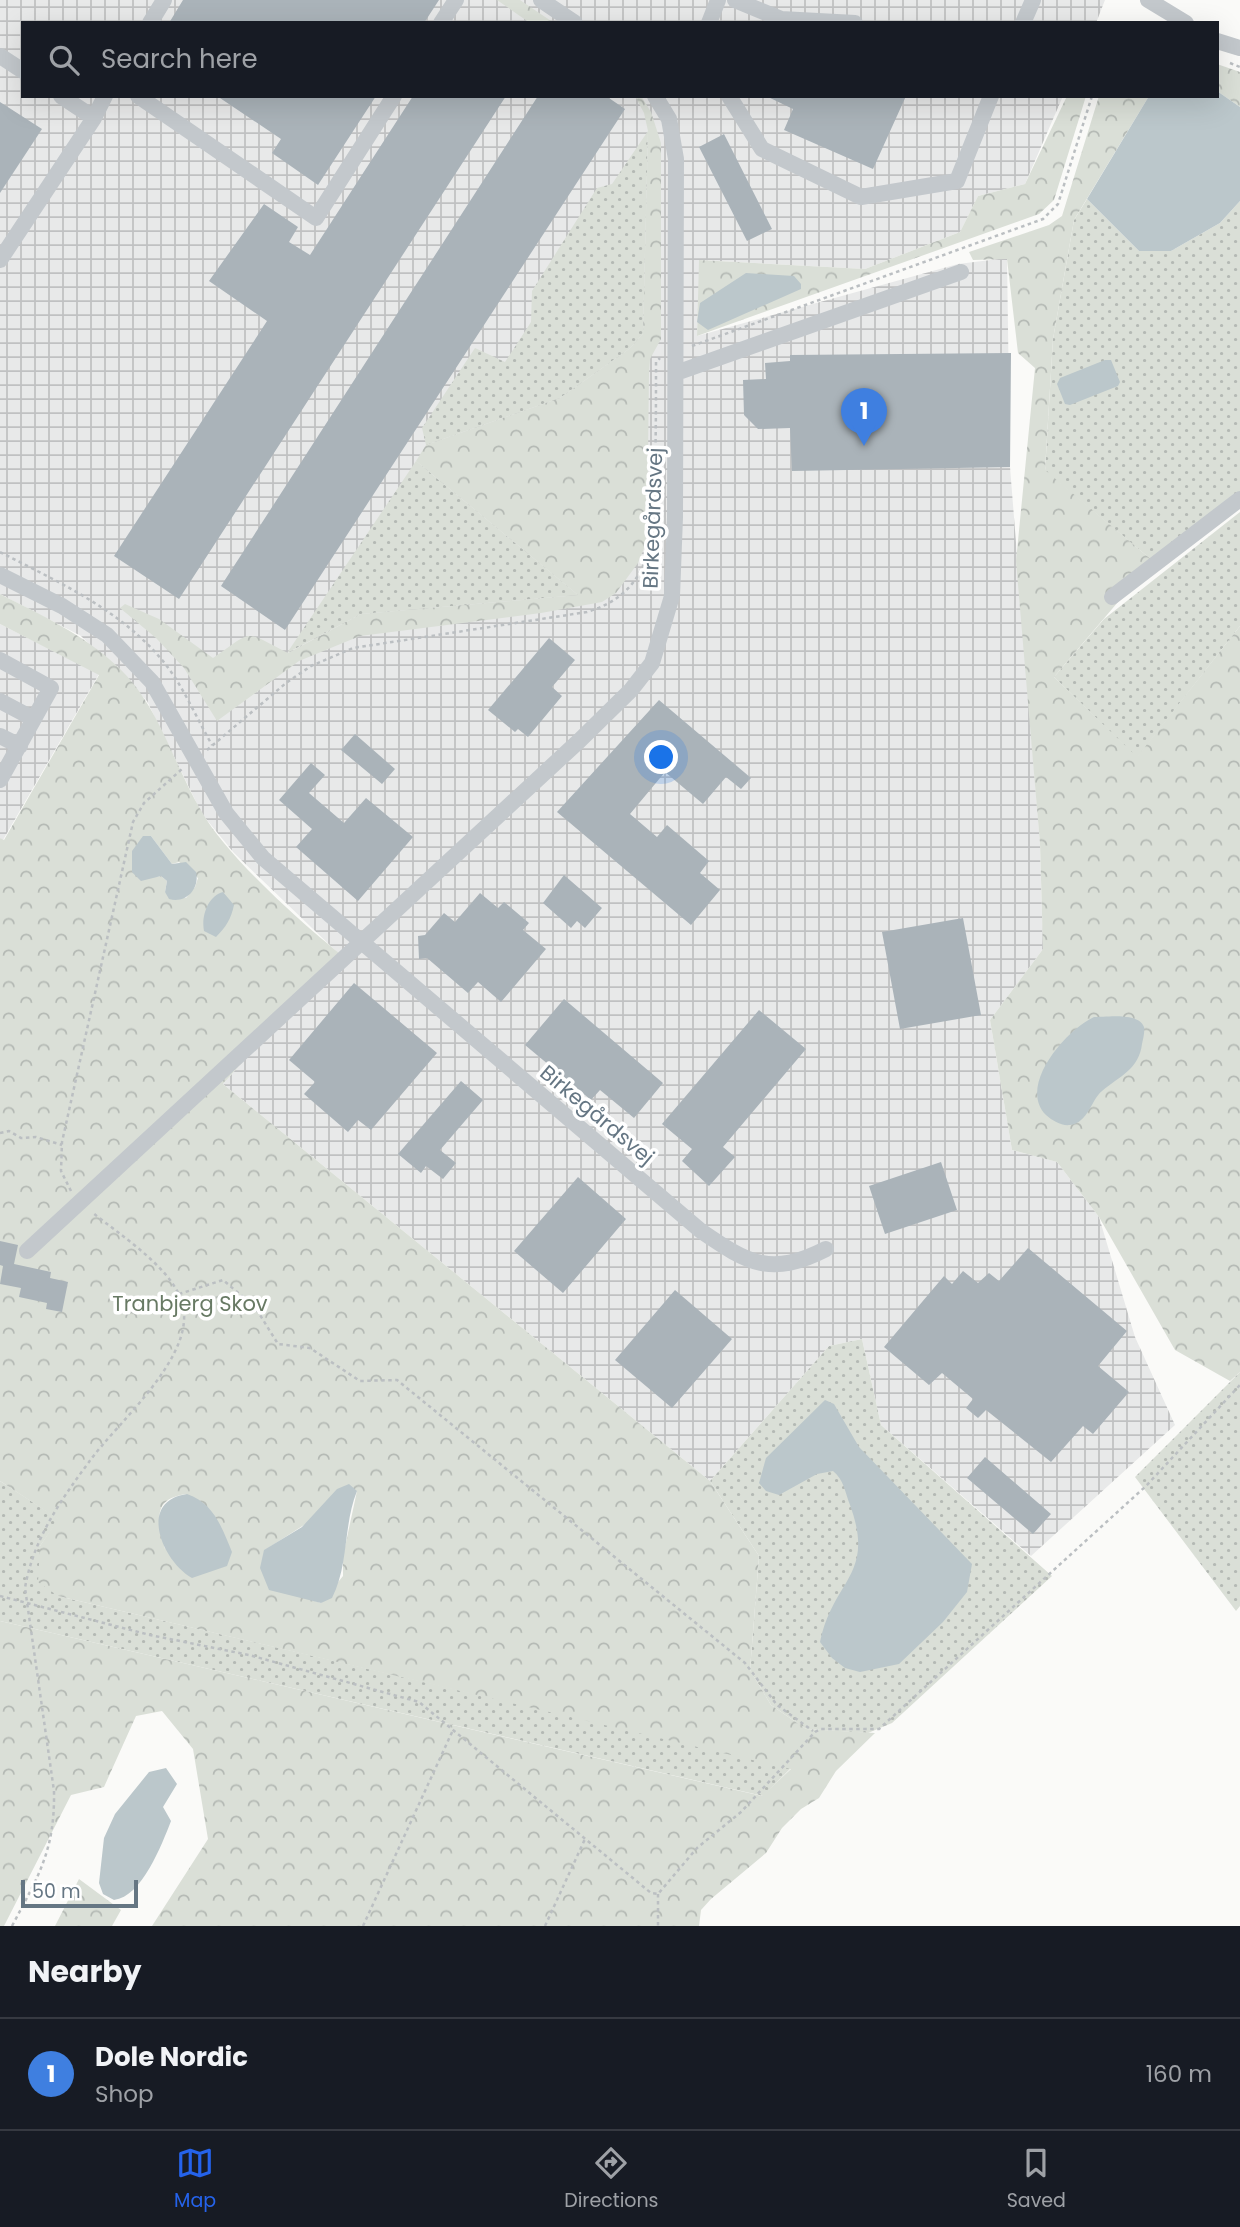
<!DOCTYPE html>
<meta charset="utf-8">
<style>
body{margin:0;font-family:Poppins,sans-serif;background:#20242c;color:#f1f3f6}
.scale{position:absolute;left:21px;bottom:18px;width:117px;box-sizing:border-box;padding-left:7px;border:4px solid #657683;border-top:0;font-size:19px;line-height:24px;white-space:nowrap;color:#657683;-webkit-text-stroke:5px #fff;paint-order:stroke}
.you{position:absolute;left:662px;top:758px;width:24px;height:24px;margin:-18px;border:5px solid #fff;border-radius:50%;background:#1a73e8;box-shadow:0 0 0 10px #1a73e833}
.badge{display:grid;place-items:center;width:46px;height:46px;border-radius:50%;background:#2563eb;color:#fff;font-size:23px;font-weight:700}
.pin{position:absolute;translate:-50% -58px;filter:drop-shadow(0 2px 4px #0008)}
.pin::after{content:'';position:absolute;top:37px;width:24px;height:21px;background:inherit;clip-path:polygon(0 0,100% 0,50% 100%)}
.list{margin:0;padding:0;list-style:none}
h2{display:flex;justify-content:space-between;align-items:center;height:91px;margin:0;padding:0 28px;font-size:30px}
h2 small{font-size:23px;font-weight:400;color:#9ea1a6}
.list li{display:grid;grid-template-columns:46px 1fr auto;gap:21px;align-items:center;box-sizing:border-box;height:112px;padding:0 28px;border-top:2px solid #363941}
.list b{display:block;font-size:26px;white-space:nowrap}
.list p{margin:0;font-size:23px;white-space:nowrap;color:#9ea1a6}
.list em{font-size:23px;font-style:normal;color:#9ea1a6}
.icon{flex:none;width:38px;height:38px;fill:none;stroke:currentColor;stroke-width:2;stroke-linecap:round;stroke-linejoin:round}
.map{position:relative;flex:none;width:1240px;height:1926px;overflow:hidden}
.search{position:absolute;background:#171b24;box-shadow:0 7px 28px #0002;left:21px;right:21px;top:21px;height:77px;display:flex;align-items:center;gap:18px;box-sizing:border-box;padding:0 24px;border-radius:0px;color:#9ea1a6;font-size:26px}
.sheet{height:203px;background:#171b24}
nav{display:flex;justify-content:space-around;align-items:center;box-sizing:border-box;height:98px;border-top:2px solid #363941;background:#171b24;font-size:19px;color:#9ea1a6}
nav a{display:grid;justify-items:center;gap:4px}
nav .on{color:#2563eb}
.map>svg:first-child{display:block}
.industrial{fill:url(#industrial-grid)}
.grass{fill:url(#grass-dots)}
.forest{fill:url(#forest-crowns);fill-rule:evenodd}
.water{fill:#bbc7cb}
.building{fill:#aab3b9}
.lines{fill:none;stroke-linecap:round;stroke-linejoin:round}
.path{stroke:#bbbfc2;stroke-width:2.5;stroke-dasharray:3.5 3.5;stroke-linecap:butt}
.minor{stroke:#c3c8cc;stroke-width:16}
.labels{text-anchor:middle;stroke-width:7;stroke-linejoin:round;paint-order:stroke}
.street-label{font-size:21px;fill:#657683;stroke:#fff}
.park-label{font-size:21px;fill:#687a64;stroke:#fff}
</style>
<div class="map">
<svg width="1240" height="1926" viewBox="0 0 1240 1926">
<defs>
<pattern id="industrial-grid" width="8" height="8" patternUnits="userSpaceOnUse" patternTransform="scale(1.75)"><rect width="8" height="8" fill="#e8e9e9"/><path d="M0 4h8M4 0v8" fill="none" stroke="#c0c1c2"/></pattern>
<pattern id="grass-dots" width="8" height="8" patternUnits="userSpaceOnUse" patternTransform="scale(1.75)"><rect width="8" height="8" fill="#dadfd7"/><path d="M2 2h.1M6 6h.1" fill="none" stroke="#b4b9b4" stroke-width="1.8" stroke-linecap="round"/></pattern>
<pattern id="forest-crowns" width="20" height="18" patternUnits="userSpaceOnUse" patternTransform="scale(1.75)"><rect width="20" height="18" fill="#dadfd7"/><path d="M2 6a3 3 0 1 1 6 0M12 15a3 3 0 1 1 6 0" fill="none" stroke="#b4b9b4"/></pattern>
</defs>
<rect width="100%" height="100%" fill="#fafaf8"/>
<path class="industrial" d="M0,0H1105L1096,23H23V96H1063L1025,184L978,196L960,232L865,269L700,260L697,336L958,264L1007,258L1010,467L1040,844L1043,949L990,1020L1012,1150L1057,1162L1099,1217L1135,1337L1175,1425L1031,1556L881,1425L862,1339L829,1346L710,1481L223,1084L338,953L234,853L202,814L147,701L81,636L0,594Z
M0,624L99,674L3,840L0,838Z"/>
<path class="grass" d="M648,131L643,334L629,349L560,398L426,445L422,428L475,348L505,362L531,322L532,291L597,188L612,184Z
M1087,199L1139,251H1171L1220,223L1240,201V494L1153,561L1045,471L1053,339L1074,220Z
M416,461L578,595L361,614L287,653Z
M1240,512V626L1137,758L1054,677L1104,619Z
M862,1339L881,1425L1052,1576L892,1723L868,1733L806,1729L771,1705L750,1670L759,1556L710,1481L829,1346Z
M1240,1372V1606L1236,1611L1135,1477Z
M0,1481L59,1519L40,1546L58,1596L791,1768L763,1796L0,1621Z"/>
<path class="forest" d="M497,0H520L554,23H530Z
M1217,64L1240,72V107L1217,91Z
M635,96H641L651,112L661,143V339L650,359L649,374L647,541L638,563L616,593L602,602L541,613L360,636L299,661L217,721L184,668L156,638L120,608L125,604L159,619L213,658C255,629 243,630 288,653L361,614L578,595L416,461L426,445L560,398L629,349L643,334L648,131L644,113Z
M1067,96H1086L1054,200L1039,214L697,336L699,260L865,269L960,232L978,196L1025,184Z
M1099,96H1149L1074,220L1053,339L1045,470L1153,561L1054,677L1137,757L1240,626V1372L1230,1381L1175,1350L1099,1217L1057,1162L1012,1150L990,1020L1043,949L1040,844L1016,561L1035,368L1018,353L1007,259L973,260L969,252L1049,225L1062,216Z
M0,594C41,615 83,634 117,666C160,706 173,764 202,812C226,855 299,921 339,953L223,1084L710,1481L759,1556L750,1670L771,1705L806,1729L875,1733L836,1771L819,1798L801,1809L782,1828L766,1853L711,1899L701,1910L699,1926H152L208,1839L193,1749L162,1711L136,1716L104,1787L71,1795L4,1926H0V1621L762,1796L791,1769L58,1596L38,1582L40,1546L58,1519L0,1481V838L4,840L99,675L0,624ZM151,836L172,864L179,862L198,878L195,887L186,898L165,892L167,881L161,876L154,877ZM357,1491L343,1556V1576L321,1603L303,1597L265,1550ZM187,1494L165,1549C159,1521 150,1499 187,1494Z
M79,1879L121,1910L112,1926H55Z"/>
<path class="water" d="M1217,91L1240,107V201L1220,223L1171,251H1139L1087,199L1149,96H1217Z
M746,273L794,276L801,284V289L708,330L697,322L700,303Z
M1105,360H1111L1120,382L1118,386L1070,405L1065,404L1057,384L1060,378Z
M143,836H151L172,864L186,862L196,872C200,889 186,904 169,899L165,892L167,881L161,876L141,881L132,872V851Z
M223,892L234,905C231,919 226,927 216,937L204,931C201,916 208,896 223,892Z
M1094,1017C1106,1017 1139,1012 1144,1027C1145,1032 1143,1039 1142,1044C1139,1069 1120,1076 1102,1091C1091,1100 1088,1123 1070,1125C1061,1126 1053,1121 1046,1115C1017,1086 1066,1030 1094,1017Z
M825,1400L834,1404L859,1447L972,1564L967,1592L943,1622L899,1664L860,1672L845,1668L832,1658L820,1642C833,1579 876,1576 850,1505C845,1492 844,1480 833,1471L817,1474L779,1495L766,1491L759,1483L766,1458Z
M349,1484L357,1491C343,1526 349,1565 332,1598L321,1603L269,1590L260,1568L264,1550L302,1527L337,1489Z
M187,1494C214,1503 222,1528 232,1552L227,1566L192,1578C162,1561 137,1501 187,1494Z
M166,1768L177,1784L163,1807L171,1821C162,1844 142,1897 114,1900L103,1894L99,1883L104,1838L115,1814L149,1772Z"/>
<path class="building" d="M183,0H439L424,23H169Z
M217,96H376L318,185L272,153L281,139Z
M413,96H506L179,599L114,556L267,321L209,281L264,204L298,227L289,242L310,255Z
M538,96H606L625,109L285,630L221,586Z
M766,96H906L873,169L784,130L793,109Z
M0,102L42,129L0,193Z
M724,134L772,229L747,241L699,147Z
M1011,353L1010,467L792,471L790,428L758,429L744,415L743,380L766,379L765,363L790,361V355Z
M549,638L575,660L552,687L562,696L528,737L518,729L515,732L488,710Z
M659,700L751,778L741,789L726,777L703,804L665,772L630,814L657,837L667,825L709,861L700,873L720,890L691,925L557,812Z
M355,734L395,769L382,784L341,750Z
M311,763L325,775L309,793L344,823L366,798L413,837L358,901L296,847L312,829L279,800Z
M564,875L602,908L585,928L577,921L571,928L543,903Z
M480,893L498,908L504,902L529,923L523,930L546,949L501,1002L478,982L468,993L427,958L419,959L418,936L425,935L444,913L455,922Z
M963,918L981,1015L900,1029L882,932Z
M354,983L437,1053L371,1130L358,1120L348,1132L304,1094L315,1082L289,1060Z
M564,999L663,1083L634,1118L600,1090L591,1100L525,1045Z
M759,1010L806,1049L723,1147L735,1157L709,1186L682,1161L692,1149L662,1124Z
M461,1081L483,1100L440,1150L456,1163L443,1179L426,1166L421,1173L398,1154Z
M941,1162L957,1210L885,1234L869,1186Z
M578,1177L626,1219L563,1293L514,1251Z
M0,1241L18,1245L14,1264L51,1272L50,1278L68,1282L62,1312L46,1309L47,1303L19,1297L21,1288L0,1284L3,1266L0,1265Z
M1028,1248L1127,1331L1098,1366L1129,1392L1093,1434L1083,1426L1051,1462L986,1410L978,1418L966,1408L973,1399L942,1373L929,1385L884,1347L944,1276L952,1284L963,1271L978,1283L989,1273L999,1281Z
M675,1290L732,1339L672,1408L615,1360Z
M985,1457L1051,1514L1033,1534L967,1478Z"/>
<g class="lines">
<path class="path" d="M1230,63L1240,67
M692,346L1043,219L1058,204L1092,96
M0,552C64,585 135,616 176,679C189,700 200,724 212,745
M207,750L286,683L311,666L353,648L587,612C657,591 654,530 655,470C656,434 656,398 656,362L660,358
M0,1133L9,1131L21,1138L36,1137L62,1145
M71,1191L61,1171L62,1142L133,822L144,803L182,769
M179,1294L223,1280L255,1307L278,1344L310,1348L360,1381L397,1380L745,1663L777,1705L813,1731
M0,1596L150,1635L249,1655L419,1702L651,1893L658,1894L697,1848L741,1812L815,1732L821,1729H879L1146,1486L1240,1385
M658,1894V1926
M12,1926C39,1875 55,1850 54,1791L25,1588C33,1540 60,1501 89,1462C117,1422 204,1351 180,1297C167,1265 119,1234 93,1213
M363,1926L453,1730
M545,1926L585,1839"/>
<path class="minor" d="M541,0L575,23
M735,0L781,19L855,23
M1148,0L1186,23
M150,23L164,0
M441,23L456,0
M709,23L718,0
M1023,23L1033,0
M1217,41L1240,48
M0,56L23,71
M61,96L94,118
M138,96L316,218L394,96
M729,96L762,149L861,197L957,181L991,96
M0,260L94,118L105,96
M676,373L961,272
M0,575L62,606L107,635L152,682L226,813L263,858L701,1231C749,1264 771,1277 826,1249
M1112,597L1240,499
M0,660L51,688L0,780
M0,701L34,719
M0,736L20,746
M27,1251L579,741L631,690L652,663L672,596L675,517L676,159L669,119L655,96"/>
</g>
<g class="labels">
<g class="street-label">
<text transform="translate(653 518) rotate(-88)" y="7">Birkegårdsvej</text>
<text transform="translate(597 1115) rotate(40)" y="7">Birkegårdsvej</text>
</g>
<g class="park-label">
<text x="190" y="1311">Tranbjerg Skov</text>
</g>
</g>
</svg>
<div class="scale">50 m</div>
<div class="you"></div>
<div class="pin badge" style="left:864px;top:446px;background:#3f7fe0">1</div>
<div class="search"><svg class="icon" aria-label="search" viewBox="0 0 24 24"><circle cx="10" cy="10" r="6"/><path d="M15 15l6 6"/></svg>Search here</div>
</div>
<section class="sheet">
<h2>Nearby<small></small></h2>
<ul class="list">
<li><span class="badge" style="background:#3f7fe0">1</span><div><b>Dole Nordic</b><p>Shop</p></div><em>160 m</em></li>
</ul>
</section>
<nav>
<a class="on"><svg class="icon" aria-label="map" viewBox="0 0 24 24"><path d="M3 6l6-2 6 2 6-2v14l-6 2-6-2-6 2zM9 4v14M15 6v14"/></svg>Map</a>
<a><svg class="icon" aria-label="directions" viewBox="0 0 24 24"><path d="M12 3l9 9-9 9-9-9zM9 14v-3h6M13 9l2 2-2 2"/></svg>Directions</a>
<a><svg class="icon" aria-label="saved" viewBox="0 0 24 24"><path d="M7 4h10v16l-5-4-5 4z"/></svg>Saved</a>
</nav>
